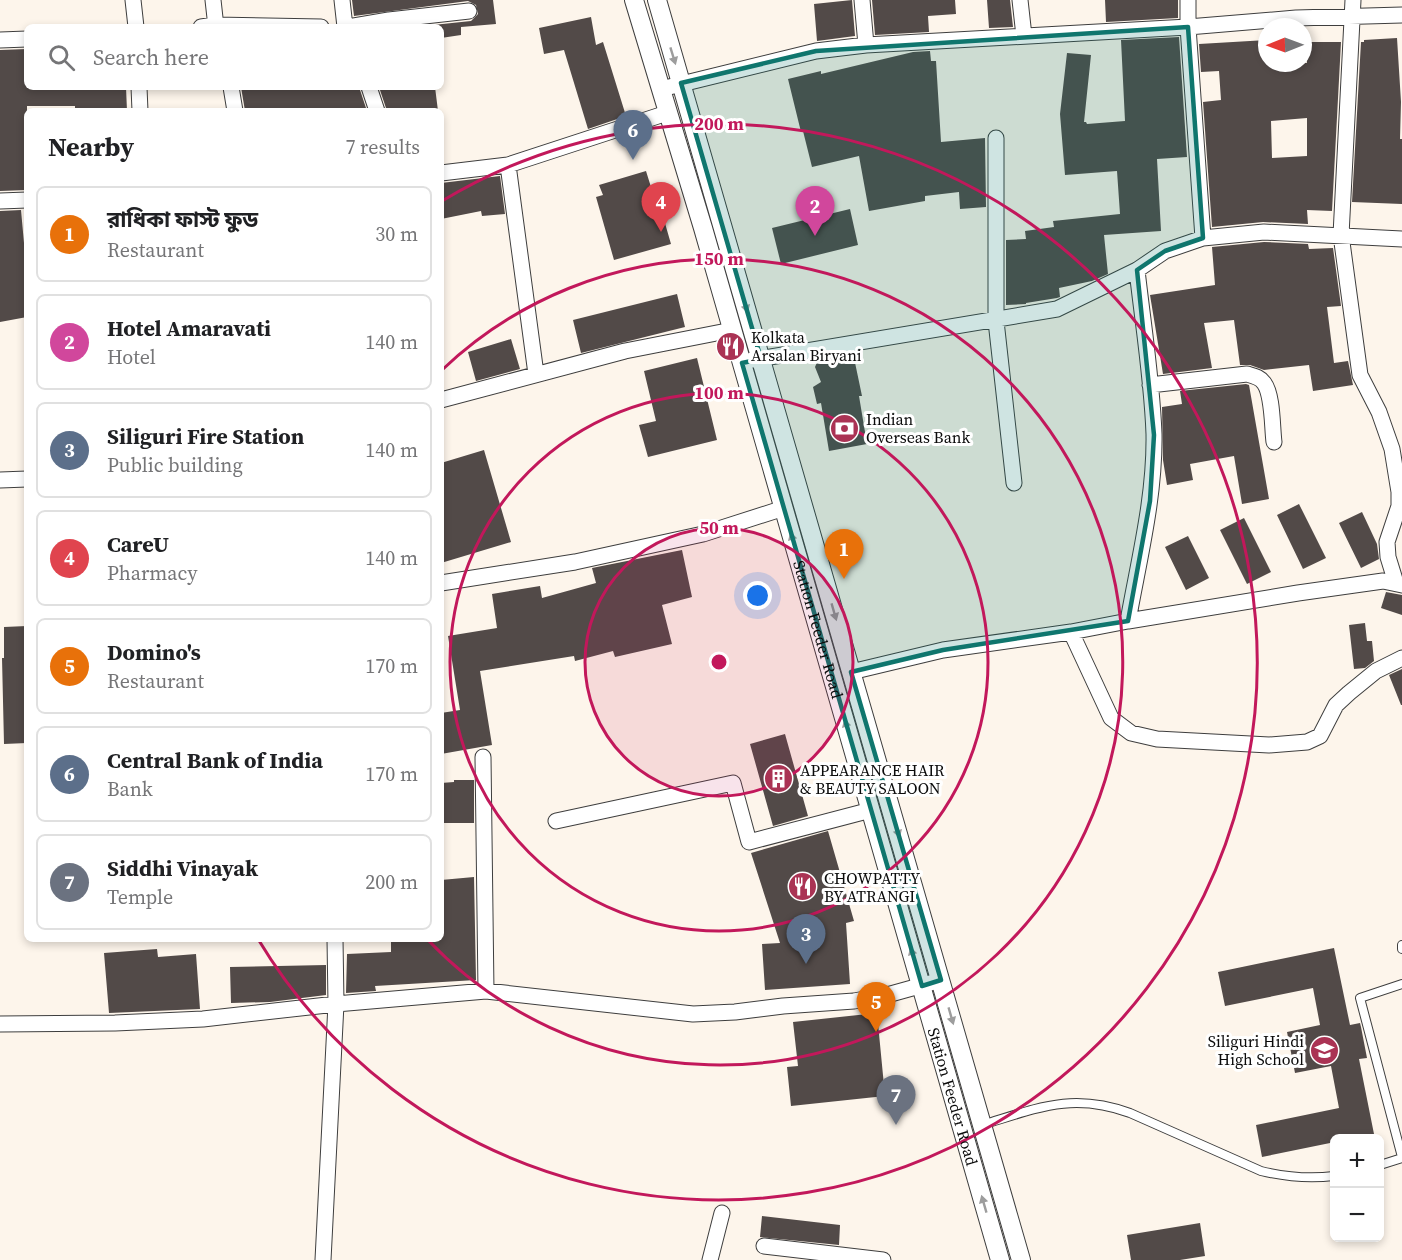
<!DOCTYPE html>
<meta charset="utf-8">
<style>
body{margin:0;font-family:"Source Serif 4","Noto Sans Bengali",serif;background:#f6f6f6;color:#202124}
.controls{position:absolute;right:18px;bottom:18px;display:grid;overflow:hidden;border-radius:9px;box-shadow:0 3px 9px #0003}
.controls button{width:54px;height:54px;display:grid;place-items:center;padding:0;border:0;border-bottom:2px solid #e0e0e0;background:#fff;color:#202124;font:30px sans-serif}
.compass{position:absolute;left:1258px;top:18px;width:54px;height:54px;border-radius:50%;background:#fff;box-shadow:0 3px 9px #0003;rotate:269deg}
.you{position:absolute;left:758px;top:596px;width:21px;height:21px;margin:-15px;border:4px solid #fff;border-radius:50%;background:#1a73e8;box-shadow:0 0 0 9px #1a73e833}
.badge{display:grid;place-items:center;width:39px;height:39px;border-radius:50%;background:#1a73e8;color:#fff;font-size:20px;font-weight:700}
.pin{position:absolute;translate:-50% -50px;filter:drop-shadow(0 2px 3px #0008)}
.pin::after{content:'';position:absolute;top:32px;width:21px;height:18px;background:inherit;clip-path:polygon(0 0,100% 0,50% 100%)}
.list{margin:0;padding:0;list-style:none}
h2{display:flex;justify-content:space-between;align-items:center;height:78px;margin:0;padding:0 24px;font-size:26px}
h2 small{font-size:20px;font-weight:400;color:#757577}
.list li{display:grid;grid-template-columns:39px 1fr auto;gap:18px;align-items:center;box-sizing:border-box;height:96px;margin:0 12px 12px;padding:0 12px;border:2px solid #e0e0e0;border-radius:9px}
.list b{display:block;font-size:22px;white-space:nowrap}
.list p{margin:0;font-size:20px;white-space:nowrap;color:#757577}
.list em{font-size:20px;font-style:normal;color:#757577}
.icon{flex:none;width:33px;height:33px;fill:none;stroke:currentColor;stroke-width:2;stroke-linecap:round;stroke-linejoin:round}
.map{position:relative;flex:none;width:1402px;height:1260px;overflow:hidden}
.search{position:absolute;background:#fff;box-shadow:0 3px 9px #0003;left:24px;top:24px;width:420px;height:66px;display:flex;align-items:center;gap:15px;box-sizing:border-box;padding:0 21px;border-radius:9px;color:#757577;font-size:22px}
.panel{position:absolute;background:#fff;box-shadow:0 3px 9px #0003;left:24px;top:108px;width:420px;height:834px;border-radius:9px}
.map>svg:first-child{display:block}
.building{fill:#524a48;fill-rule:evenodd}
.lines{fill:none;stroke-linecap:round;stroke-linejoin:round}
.service-casing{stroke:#3e3e3e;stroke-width:10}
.minor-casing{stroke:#3e3e3e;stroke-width:17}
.tertiary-casing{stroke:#3e3e3e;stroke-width:20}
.service{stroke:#fff;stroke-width:8}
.minor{stroke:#fff;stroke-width:15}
.tertiary{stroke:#fff;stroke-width:18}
.oneway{fill:#9d9d9d}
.marked{fill:#0f766e;fill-opacity:0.2;stroke:#0f766e;stroke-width:4.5;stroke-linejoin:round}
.ring{fill:none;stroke:#c2185b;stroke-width:3}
.labels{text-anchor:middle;stroke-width:6;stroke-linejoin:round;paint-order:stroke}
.poi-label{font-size:16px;fill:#0b0b0b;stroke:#fff;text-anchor:start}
.street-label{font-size:16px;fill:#0b0b0b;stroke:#fff}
.centre{fill:#c2185b;stroke:#fff;stroke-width:3}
.ring-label{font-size:18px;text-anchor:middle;font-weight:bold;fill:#c2185b;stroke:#fff;stroke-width:6;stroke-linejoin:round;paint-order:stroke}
</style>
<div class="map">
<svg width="1402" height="1260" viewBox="0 0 1402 1260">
<rect width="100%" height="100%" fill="#fdf5eb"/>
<path class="building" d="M352,0H493L496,24L461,27V35L441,38V27H414L471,21L478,14L476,5L468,1L354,16Z
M852,0L855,36L817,41L814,4Z
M872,0H955L956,14L928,16L929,32L875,35Z
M987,0H1010L1013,27L989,28Z
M1105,0H1178V18L1106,22Z
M591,17L596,45L603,42L626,116L588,129L564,50L544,54L539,28Z
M1179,37L1187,157L1157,159L1161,231L1104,235L1108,274L1092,281L1059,288L1060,297L1057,298L1026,303V304L1006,305V240L1026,239L1025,231L1054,227L1053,221L1120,214L1117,171L1065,175L1060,114L1067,53L1091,55L1084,122H1086L1087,124L1125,121L1121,40Z
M1397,38L1401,102L1400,139H1402V204L1352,202L1361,42H1364V40Z
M1267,40V63H1307V42H1341L1332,211L1307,210L1308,224L1263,222L1212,227L1203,102L1221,100L1219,71L1201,72L1199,44ZM1307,118V156L1272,158L1271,121Z
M27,49V87H126L127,111H75V106H27V190L0,191V50Z
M930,51L931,61H936L941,142L985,138L986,207L960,209L959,192L925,196V201L869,211L859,156L812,167L803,131L801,132L788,79L821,71V74L913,52Z
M241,87H359L367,111H245Z
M379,87H435L438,111H387Z
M646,171L655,200L658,199L671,244L614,260L596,197L603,195L599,185Z
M500,176L505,214L482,216L481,211L441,219V183Z
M850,209L858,245L781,264L772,228Z
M21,210L25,254H27V317L0,322V211Z
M1264,242L1308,244L1309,249L1333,248L1341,306L1327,307L1334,363L1348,361L1353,385L1313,391L1309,365L1264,370L1250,365H1240L1234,320L1204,323L1212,368L1163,374L1150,295L1215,285L1212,247Z
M677,294L685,327L581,353L573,320Z
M511,339L520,369L476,381L468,352Z
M853,353L862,396H859L867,444L829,451L821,403L817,404L813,387L821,382L815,367L818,360Z
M697,358L717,440L648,457L639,425L656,421L644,371Z
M1246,384L1249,385L1269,499L1242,504L1234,456L1190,464L1193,480L1167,485L1163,460L1162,407L1182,404L1180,391Z
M484,450L511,542L441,563V463Z
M1299,504L1326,558L1303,569L1277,515Z
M1362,512L1377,544L1379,559L1361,568L1339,523Z
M1244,518L1271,572L1247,584L1220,530Z
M1188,536L1209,578L1186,590L1165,547Z
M682,550L692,597L662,605L672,644L615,657L613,651L575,661L574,656L480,671L492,745L441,754V713L460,710L448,636L497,628L492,594L540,586L542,598L596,583L592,568Z
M1386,592L1402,595V615L1381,608Z
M1365,623L1367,641H1372L1374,661L1365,668L1354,669L1349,625Z
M27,626V743L4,744L2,658H4V627Z
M1402,669V705H1401L1389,675Z
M785,734L808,816L773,826L750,744Z
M454,780H474V823H441V783L454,782Z
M828,831L854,921L846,923L850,984L765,990L762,944L780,943L751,853Z
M474,877L476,980L375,986L376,991L346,993L347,954L391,952V939H441V880Z
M1334,948L1350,1025L1360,1023L1361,1027L1367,1058L1359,1059L1374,1134L1352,1138H1335V1142L1262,1157L1256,1125L1339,1108L1331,1066L1295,1073L1287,1032L1320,1025L1313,988L1225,1006L1218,972Z
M157,949L158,957L196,954L200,1009L109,1013L104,953Z
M326,965V995L270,1002L231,1003L230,967Z
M877,1013L885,1096L791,1106L787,1067L798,1066L793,1022Z
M762,1216L840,1225L839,1245L760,1237Z
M1200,1223L1205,1256L1180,1260H1131L1127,1235Z"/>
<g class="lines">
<defs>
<path id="service" d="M1402,945V949
M1402,984L1360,998L1402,1157
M982,1125C1038,1108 1072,1092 1130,1113L1261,1171C1286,1177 1310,1179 1334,1176
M1380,1165L1402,1158"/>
<path id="minor" d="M133,0L136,27
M213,0L216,27
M342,0L345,27
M862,0L866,45
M1020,0L1024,36
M1188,0V27L1203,238
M1353,0L1341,235L1360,375L1379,412L1392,449L1399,492V506L1387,542L1388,557L1396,583
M201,27L215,25L321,27
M348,27L389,20L469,11
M0,40L27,39
M139,87L140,111
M231,87L235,111
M369,87L377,111
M661,89L816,51L866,45L1188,27L1296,18L1402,15
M996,138V321L1014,483
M508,165L536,374
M441,173L508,165L667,113
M0,201L27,200
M752,360L1057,309L1137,270L1165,251L1203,238L1264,232L1402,239
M1150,385L1247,374C1254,376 1260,377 1264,383C1273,395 1272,427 1274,442
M441,400L625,351L732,330
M0,480L27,479
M441,583L575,562L703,534L784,508
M1128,621C1139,559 1155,497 1154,434C1152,379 1143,324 1137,270
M1071,632L1111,718L1131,733L1157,739L1269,745L1307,742L1320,736L1336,705L1349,693L1376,671L1402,658
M851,672L943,650L1071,632L1128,621L1298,593L1383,581L1402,585
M483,757L486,991
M556,821L733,783L749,842L871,810
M0,1024L115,1023L203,1019L336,1004L486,991L693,1014L735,1012L783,1006L854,1001L887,995L941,980
M764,1246L883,1260
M323,1260L336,1004L335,939
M710,1260L722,1213"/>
<g id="tertiary">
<path id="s1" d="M634,0L703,228L1000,1260"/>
<path d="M657,0L1021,1260"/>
</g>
</defs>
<use href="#service" class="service-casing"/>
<use href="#minor" class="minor-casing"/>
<use href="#tertiary" class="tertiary-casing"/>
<use href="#service" class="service"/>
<use href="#minor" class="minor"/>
<use href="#tertiary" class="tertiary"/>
</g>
<defs><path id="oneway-solid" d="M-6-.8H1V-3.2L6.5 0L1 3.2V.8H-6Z" transform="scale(1.5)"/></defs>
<g class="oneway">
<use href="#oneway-solid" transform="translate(673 56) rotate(73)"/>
<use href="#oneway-solid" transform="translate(745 304) rotate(74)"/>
<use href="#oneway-solid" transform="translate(793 541) rotate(-106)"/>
<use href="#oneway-solid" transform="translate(834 612) rotate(74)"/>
<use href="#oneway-solid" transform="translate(847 728) rotate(-106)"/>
<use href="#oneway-solid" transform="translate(897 829) rotate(74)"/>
<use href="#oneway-solid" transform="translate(913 956) rotate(-106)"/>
<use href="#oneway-solid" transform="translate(951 1016) rotate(74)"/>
<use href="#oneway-solid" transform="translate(984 1204) rotate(-106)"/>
</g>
<path class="marked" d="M1188,27L1203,238L1165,251L1137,270L1154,435L1150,501L1128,621L943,650L851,672L941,980L922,986L742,363L761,359L681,83L816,51Z"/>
<circle cx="719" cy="662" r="134" fill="#c2185b" fill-opacity=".12"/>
<g class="ring">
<circle cx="719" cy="662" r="134"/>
<circle cx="719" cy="662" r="269"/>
<path d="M442 370A403 403 0 1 1 427 939"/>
<path d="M442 201A538 538 0 1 1 258 939"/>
</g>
<defs>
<symbol id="restaurant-disc" viewBox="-11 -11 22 22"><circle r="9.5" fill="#aa3354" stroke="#fff"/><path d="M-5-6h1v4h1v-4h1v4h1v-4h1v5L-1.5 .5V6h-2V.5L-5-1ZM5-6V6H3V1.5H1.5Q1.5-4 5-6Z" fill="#fff"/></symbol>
<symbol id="bank-disc" viewBox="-11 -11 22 22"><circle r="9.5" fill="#aa3354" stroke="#fff"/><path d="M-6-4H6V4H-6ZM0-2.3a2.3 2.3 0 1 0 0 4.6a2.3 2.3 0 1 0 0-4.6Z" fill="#fff"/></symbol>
<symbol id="building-disc" viewBox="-11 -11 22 22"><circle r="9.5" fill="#aa3354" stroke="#fff"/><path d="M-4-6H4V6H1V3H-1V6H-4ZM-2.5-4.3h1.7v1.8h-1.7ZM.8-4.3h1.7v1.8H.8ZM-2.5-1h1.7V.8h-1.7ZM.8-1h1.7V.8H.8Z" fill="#fff"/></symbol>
<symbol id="school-disc" viewBox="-11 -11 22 22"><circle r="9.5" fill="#aa3354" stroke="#fff"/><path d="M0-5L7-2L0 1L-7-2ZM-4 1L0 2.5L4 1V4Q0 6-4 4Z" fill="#fff"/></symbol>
</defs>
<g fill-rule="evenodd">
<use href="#restaurant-disc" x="714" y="330" width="33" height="33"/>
<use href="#bank-disc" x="828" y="412" width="33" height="33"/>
<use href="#building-disc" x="762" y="762" width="33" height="33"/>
<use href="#restaurant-disc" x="786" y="870" width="33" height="33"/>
<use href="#school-disc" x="1308" y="1034" width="33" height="33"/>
</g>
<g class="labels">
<g class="poi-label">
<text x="751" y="343">Kolkata<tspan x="751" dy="18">Arsalan Biryani</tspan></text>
<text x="866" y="425">Indian<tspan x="866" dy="18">Overseas Bank</tspan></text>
<text x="800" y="776">APPEARANCE HAIR<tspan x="800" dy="18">&amp; BEAUTY SALOON</tspan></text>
<text x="824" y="884">CHOWPATTY<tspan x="824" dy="18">BY ATRANGI</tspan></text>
<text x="1304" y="1047" text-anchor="end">Siliguri Hindi<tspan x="1304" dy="18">High School</tspan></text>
</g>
<g class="street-label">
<text dy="6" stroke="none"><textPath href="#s1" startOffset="656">Station Feeder Road</textPath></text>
<text dy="6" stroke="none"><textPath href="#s1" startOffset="1142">Station Feeder Road</textPath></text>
</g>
</g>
<circle cx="719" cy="662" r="9" class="centre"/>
<g class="ring-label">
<text x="719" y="130">200 m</text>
<text x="719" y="265">150 m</text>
<text x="719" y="399">100 m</text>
<text x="719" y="534">50 m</text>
</g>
</svg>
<div class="controls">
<button>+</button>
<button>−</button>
</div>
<svg class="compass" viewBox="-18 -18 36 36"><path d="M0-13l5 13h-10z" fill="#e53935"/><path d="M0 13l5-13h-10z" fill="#757577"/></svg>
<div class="you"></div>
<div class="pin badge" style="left:844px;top:579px;background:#e8710a">1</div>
<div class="pin badge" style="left:815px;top:236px;background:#d1479c">2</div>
<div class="pin badge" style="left:806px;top:964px;background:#5c6f8a">3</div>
<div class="pin badge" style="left:661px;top:232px;background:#e0444e">4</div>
<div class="pin badge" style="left:876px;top:1032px;background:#e8710a">5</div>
<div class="pin badge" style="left:633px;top:160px;background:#5c6f8a">6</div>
<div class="pin badge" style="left:896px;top:1125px;background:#6b7280">7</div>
<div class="search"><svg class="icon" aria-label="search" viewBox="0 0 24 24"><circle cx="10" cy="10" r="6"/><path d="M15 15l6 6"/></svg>Search here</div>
<section class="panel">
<h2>Nearby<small>7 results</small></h2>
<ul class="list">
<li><span class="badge" style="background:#e8710a">1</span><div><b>রাধিকা ফাস্ট ফুড</b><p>Restaurant</p></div><em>30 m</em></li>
<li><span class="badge" style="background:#d1479c">2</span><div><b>Hotel Amaravati</b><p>Hotel</p></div><em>140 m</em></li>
<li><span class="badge" style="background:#5c6f8a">3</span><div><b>Siliguri Fire Station</b><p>Public building</p></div><em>140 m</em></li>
<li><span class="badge" style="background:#e0444e">4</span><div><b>CareU</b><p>Pharmacy</p></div><em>140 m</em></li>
<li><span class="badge" style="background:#e8710a">5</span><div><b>Domino's</b><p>Restaurant</p></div><em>170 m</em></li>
<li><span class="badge" style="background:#5c6f8a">6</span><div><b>Central Bank of India</b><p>Bank</p></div><em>170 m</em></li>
<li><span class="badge" style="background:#6b7280">7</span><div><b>Siddhi Vinayak</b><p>Temple</p></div><em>200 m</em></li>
</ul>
</section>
</div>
